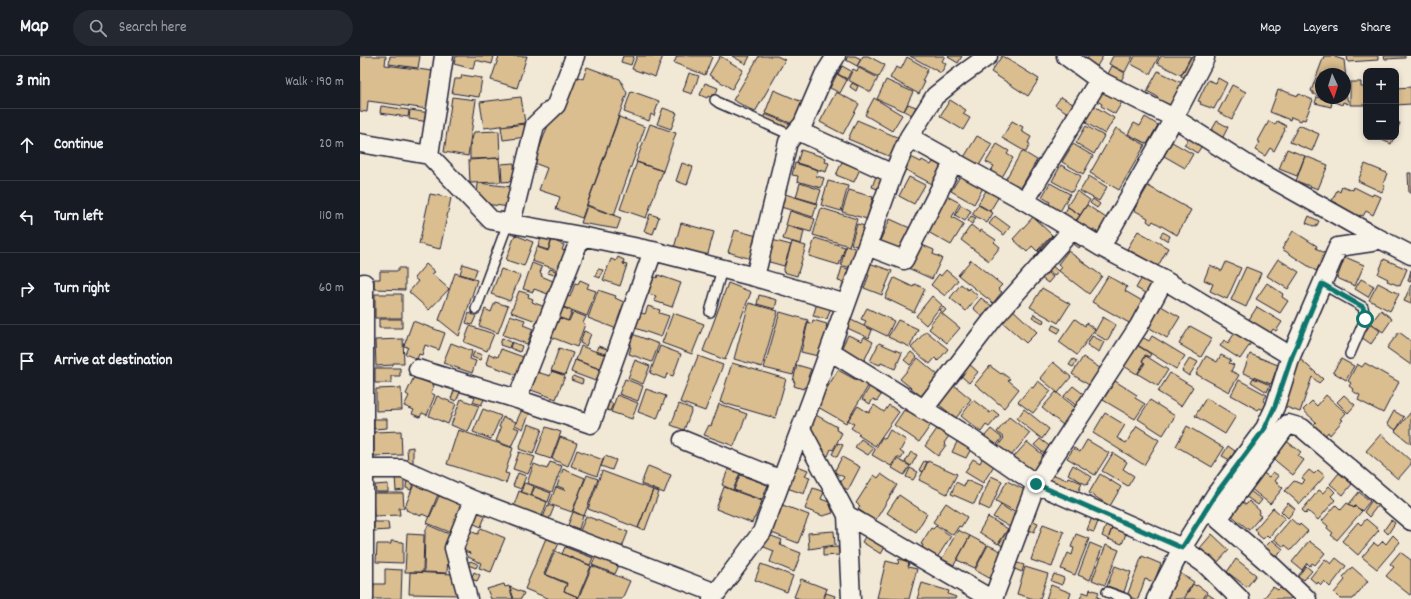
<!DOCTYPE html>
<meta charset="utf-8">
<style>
body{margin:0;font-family:Dekko,sans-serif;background:#242831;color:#f1f3f6}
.controls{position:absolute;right:12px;top:12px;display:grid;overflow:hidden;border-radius:8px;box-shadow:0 2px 6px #0003}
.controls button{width:36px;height:36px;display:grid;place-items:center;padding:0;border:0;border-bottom:1px solid #363941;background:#171b24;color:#f1f3f6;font:20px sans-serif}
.compass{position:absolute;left:955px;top:12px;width:36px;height:36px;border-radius:50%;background:#171b24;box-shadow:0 2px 6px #0003;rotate:176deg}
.stop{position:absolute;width:12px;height:12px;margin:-9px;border:3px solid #0f766e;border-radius:50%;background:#fff}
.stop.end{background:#0f766e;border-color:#fff;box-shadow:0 1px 4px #0008}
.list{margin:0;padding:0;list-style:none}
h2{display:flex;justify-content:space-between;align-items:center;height:52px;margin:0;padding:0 16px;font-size:17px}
h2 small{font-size:13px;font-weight:400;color:#9ea1a6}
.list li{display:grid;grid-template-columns:26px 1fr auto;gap:12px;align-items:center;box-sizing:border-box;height:72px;padding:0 16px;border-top:1px solid #363941}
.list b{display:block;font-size:15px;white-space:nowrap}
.list em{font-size:13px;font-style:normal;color:#9ea1a6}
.icon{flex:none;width:22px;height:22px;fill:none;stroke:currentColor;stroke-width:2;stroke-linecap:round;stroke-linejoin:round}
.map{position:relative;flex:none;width:1051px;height:543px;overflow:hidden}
header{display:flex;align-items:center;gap:24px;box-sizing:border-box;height:56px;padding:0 20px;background:#171b24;border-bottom:1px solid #363941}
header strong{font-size:19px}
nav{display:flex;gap:22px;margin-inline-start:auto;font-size:14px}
.search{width:280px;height:36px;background:#242831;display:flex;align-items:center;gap:10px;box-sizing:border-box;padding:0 14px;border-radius:22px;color:#9ea1a6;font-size:15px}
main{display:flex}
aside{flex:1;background:#171b24}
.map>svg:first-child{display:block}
.building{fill:#dabe8f;stroke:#22223b}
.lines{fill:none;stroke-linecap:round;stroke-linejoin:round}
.lane-casing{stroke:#22223b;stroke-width:12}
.street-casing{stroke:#22223b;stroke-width:21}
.lane{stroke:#f7f3e8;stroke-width:9}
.street{stroke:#f7f3e8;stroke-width:18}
.route{stroke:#0f766e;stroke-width:5}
</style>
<header>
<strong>Map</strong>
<div class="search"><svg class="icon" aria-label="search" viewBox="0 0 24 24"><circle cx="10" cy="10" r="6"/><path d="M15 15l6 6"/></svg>Search here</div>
<nav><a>Map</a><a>Layers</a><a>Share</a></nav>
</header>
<main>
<aside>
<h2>3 min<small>Walk · 190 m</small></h2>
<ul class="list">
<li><svg class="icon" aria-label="ahead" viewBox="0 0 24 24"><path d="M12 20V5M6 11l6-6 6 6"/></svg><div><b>Continue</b></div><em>20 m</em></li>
<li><svg class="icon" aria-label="left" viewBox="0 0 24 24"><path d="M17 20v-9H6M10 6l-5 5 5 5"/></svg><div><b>Turn left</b></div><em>110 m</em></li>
<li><svg class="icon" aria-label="right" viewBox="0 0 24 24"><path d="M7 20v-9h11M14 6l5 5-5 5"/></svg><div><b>Turn right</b></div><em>60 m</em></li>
<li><svg class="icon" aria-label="arrive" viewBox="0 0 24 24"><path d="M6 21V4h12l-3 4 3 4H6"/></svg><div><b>Arrive at destination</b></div></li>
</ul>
</aside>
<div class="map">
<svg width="1051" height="543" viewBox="0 0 1051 543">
<rect width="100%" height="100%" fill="#f1e8d6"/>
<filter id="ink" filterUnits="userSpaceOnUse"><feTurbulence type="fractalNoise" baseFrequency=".025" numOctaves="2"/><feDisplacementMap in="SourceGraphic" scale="8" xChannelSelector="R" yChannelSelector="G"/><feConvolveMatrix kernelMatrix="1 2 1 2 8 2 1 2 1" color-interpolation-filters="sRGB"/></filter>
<g filter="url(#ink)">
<path class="building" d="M0,0H26L25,9L73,15L68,53L8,45L7,56L0,55Z
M30,0H60L58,12L29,8Z
M96,0H134L132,8L115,4L113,13L94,8Z
M139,0H167L157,32L131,24Z
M263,0H274L271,9L261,6Z
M277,0H303L295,21L272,13Z
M317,0H350L352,1L345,19L314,7Z
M360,0L383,14L372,33L349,19Z
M372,0H390L386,8Z
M399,0H417L425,4L395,56L373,44Z
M488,0H495L501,3L497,10L486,4Z
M503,0H508L525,9L519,21L497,10Z
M550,0H585L582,5L586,8L581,17Z
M589,0H602L598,7L588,1Z
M642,0L679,23L668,40L631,16Z
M729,0H743L736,12L725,6Z
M753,0H773L765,16L749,8Z
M775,0H799L790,18L771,8Z
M801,0H831L821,19L797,7Z
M832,0L838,3L828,23L821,20Z
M964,0H972L984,4L986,23L985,25V18H961V41L953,38V36L951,35Z
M987,0H1018V4L988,6Z
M1024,0H1045V2L1025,3Z
M547,1L568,13L562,25L565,26L559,38L530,22L536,11L541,13Z
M482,10L491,15L487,23L478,18Z
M752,10L765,17L760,27L747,20Z
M227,11L260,23L267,37L222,162L196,153L200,141L179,134L187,112L174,107L188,69L202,57L215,20L223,23Z
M499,12L518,22L511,36L488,24L493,13L497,15Z
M798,15L822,27L810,49L797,43L798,41L787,35Z
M329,17L339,20L332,38L323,35Z
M477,18L487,24L480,37L470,32Z
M102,19L122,22L119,41L92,37L95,23H101Z
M858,22L867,27L854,53L840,48L841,46L838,45L848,24L856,27Z
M526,24L553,36L544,55L517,43Z
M990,26H1001V31H1006V49H990Z
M345,27L358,32L354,43L348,40L347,42L340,39Z
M492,27L498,30L496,35L490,31Z
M872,29L886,36L872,63L858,56Z
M1051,31V48L1036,49V32Z
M414,34L442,46L433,68L405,57Z
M918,34L921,35V34L938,40L939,38L953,44L945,64L942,63L941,65L931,61L930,64L910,56Z
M271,35L299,45L294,60L291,58L289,65L264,56Z
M743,35L762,46L755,58L741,50L742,48L737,45Z
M985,35H986L988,48L983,46L982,49L964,42H985Z
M476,36L499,48L483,78L460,66Z
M92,41L116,44L108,100L84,96Z
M161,41L165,67L124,72L120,46Z
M701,41L713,48L708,57L695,49Z
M957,41L972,46L971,51L955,47Z
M514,42L542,59L532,75L505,59Z
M590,44L606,54L603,58L610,62L603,74L580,60Z
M548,48L556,51L552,59L544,55Z
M731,48L754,62L745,78L726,67L727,64L723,62Z
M21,50L49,54L48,61L20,57Z
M303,52L317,57L311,73L297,68Z
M50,54L70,57L69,66L49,63Z
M405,58L432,69L430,73L403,63Z
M259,61L285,71L254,159L227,149Z
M785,61L798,69L787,88L768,78L774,67L780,70Z
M497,64L539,82L531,101L488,83Z
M652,65L663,71L661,75L671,81L668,87L670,88L666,96L642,82Z
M857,65L868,71L862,83L850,77Z
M909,65L915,69L917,65L926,70L924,73L925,74L914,95L910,92L905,100L895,94L900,86L898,85Z
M1036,66L1040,67L1036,77Z
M164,68L166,81L143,84L141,71Z
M290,68L316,77L303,115L276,106Z
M939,69L959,78L952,95L930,86Z
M726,70L744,80L734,98L716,87Z
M756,72L785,89L759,134L730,117Z
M139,75L140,102L110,103V90L114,76Z
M831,79L844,87L837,97L824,89Z
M617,80L632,88L618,111L603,103Z
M1015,81H1034L1031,88Z
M812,86L833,98L825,112L804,100Z
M637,88L649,95L647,98L653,102L641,123L630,116L634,110L626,106Z
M713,88L733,100L723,118L702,106Z
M927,93L945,100L937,120L919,113Z
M441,94L466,102L465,106L469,107L466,116L437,107Z
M662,95L677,104L659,135L644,126Z
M945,100L968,109L958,133L936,125Z
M551,101L561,106L562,104L571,109L573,106L581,110L572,128L544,113Z
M139,102L141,126L110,127L109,104Z
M277,106L303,115L286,162L260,153Z
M482,106L500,113L494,126L476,119Z
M154,107L155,125L142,126L141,108Z
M322,107L333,111L327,129L316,125Z
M435,107L458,114L456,120L464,122L461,132L437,125L438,120L432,119Z
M1005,108L1027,117L1023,129L1025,130L1022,136L998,125Z
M701,109L721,120L712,136L692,125Z
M602,117L617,126L616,128L623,132L614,148L591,135Z
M1048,117H1051V137H1049Z
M516,120L524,124L520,134L512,131Z
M729,120L747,131L739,145L720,135Z
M549,121L565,129L554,148L539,140Z
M468,125L488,130L481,155L461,149Z
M118,127L153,131L151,151L124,148L117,139Z
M440,127L461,134L457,147L436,141Z
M690,127L710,138L698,159L687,152L690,146L682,141Z
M788,130L831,154L817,179L793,165L791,168L787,165L788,162L774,154Z
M982,130L993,134L994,131L1012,140L1013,138L1021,141L1013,159L1006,155L1003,160L1000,159L998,161L989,157L990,156L976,150L977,147L972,145L977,134L980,136Z
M627,133L639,140L630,155L618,148Z
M489,134L513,141L507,163L482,156Z
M717,135L730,144L720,159L707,150Z
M70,138L91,142L80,193L59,188Z
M425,138L457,148L453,161L421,151Z
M585,139L600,147L592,161L604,168L591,189L568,176Z
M733,143L740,148L737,152L730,147Z
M601,149L611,155L605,165L595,159Z
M618,149L633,157L627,167L612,158Z
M727,149L749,164L740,178L733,173L731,176L714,169Z
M227,150L261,162L257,173L221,167Z
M708,151L720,159L713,168L702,161Z
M461,152L497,163L489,190L453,179Z
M430,155L455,163L451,176L426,169Z
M290,158L299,161L293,178L284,175Z
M611,160L616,162L612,168L608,165Z
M635,160L650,171L644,179L629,168Z
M949,160L959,165L956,171L946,167Z
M673,161L692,179L677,195L672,190L667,196L653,183Z
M530,163L550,172L537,198L518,189Z
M321,167L354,176L347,201L314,192Z
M497,168L505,170L499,191L491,188Z
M611,169L620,176L621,174L636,184L634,186L640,191L629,205L601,184Z
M427,170L444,175L441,188L423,183Z
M375,174L397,180L391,203L368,196Z
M778,175L808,192L798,210L767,193Z
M933,175L957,190L956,192L966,198L956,215L922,193Z
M803,176L810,180L808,185L800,180Z
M155,179L173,186L164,210L146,204Z
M182,179L192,182L188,194L178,191Z
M693,179L697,184L682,199L678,195Z
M455,182L485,191L479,209L449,200Z
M715,182L722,187L719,192L711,186Z
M192,184L204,189L202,194L205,195L198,214L172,205L177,191L188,195Z
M412,184L431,189L424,210L406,205Z
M432,186L446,190L437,220L423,216Z
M560,188L574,194L573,198L582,202L572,223L548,212Z
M486,189L497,193L491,212L481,209Z
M708,195L742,220L729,238L699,215L702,211L698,208Z
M258,201L264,204L263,208L267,209L260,230L243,224L251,203L256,205Z
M985,201L1004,209L995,230L977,222Z
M918,203L939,216L928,233L907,220Z
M1024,203L1047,213L1040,230L1027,225L1028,223L1018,218Z
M611,204L642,229L638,233L642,236L633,247L598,219Z
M866,206L881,212L867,243L850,235L853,228L844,224L850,209L862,215Z
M172,207L182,211L180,217L182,218L181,220L193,225L188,238L174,233L173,236L163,233Z
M509,207L532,215L522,239L504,232L509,219L505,218Z
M66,208L75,216L72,218L89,233L69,254L49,236L58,225L54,222Z
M103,208L117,213L114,222L100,218Z
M690,208L698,215L694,220L686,214Z
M482,211L491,214L487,227L478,225Z
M886,211L901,217L886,251L871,244Z
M38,212H45V234L14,233V223H20V215H38Z
M141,213L160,220L150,245L131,238Z
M190,213L196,215L194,219L188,217Z
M238,213L243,214L240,222L235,220Z
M586,214L598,224L585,240L571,229L579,218L581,220Z
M684,214L693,221L688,227L680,221Z
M1051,214V226L1048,225Z
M95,217L117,224L99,280L79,264Z
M298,219L321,227L312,251L294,245L296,240L288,238L294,221L297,222Z
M748,220L767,231L765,235L784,246L771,268L732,246Z
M783,220L794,226L787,238L776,232Z
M534,222L553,231L555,228L565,233L554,256L525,242Z
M1001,223L1014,230L1008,241L995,233Z
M220,224L229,228L227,232L236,235L227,260L201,250L205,239L210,241L215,227L218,228Z
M368,227L391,236L365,304L343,295Z
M907,227L923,238L922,241L928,245L920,257L896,243Z
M1018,227L1039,238L1030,255L1009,244Z
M601,228L608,234L609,232L618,240L606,255L590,242Z
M1051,229V248L1044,245Z
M682,232L710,248L698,267L670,251Z
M238,234L256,240L255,242L266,247L257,273L228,262Z
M159,235L169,238L168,241L173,243L172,246L185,251L179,266L151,256Z
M15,238H42V262H15Z
M399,239L417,244L415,253L397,248Z
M572,240L582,249L566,269L556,260Z
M621,242L633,251L624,262L613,252Z
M135,246L148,250L138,277L119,270L125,253L131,256Z
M389,247L418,255L402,311L374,303Z
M457,247L471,251L467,263L453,260Z
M288,250L300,254L299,257L309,260L301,281L275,272L281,257L285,258Z
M801,250L820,261L807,282L788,271Z
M201,251L212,255L208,265L198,261Z
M583,251L586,254L583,257L580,254Z
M897,251L922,266L916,275L913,273L910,278L888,265Z
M507,252L534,265L527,280L504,269L506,265L501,263Z
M651,252L677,276L666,287L640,264Z
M1021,254L1032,263L1023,276L1011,267Z
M213,256L226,261L223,267L225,268L217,291L191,281L199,262L209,265Z
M420,256L448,264L433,319L404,312Z
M580,256L600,272L587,287L569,273L572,269L570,268Z
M109,257L116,260L112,269L106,267Z
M313,257L344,268L332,298L302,287Z
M674,258L684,264L683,267L672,261Z
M150,259L165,264L163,269L173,273L167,288L143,279Z
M743,261L756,269L747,285L734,277Z
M19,263H42V272H19Z
M489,263L512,274L509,282L485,271Z
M715,263L725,270L726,267L735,273L717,299L699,286Z
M453,264L467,268L466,271L470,272L462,301L441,296L448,266L452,268Z
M538,264L558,273L550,291L528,281Z
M53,265L85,277L79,294L65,289L62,299L59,298L57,303L45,298L48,291L44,290Z
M1011,268L1020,275L1011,288L1001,281Z
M693,269L701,273L698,277L691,273Z
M110,270L134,278L127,295L104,286Z
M830,270L852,282L841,301L819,288Z
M877,274L893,284L880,303L860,290L864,284L868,287Z
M224,275L231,278L226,290L220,287Z
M566,275L588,293L578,305L575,302L570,308L551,292Z
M1039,276L1051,285V309L1027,292Z
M272,278L299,288L292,306L269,298L271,291L268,290Z
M488,279L502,285L504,281L513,286L504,305L480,295Z
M732,280L744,286L739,296L727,289Z
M780,280L789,285L792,280L825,300L816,313L776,288Z
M142,282L151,286L149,292L140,289Z
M43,283L44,307H33V309L16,310L15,284Z
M152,286L162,290L160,296L150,292Z
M91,287L112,295L110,303L116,305L112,317L83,307Z
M519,287L542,297L535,313L521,307L520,309L510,305Z
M775,288L791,298L789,301L785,299L782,305L784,307L777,318L762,309Z
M221,290L248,300L243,314L216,304Z
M238,290L250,294L248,299L236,295Z
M300,290L321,298L313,320L307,318L305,323L290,317Z
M199,292L213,297L205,319L191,315Z
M141,293L166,302L160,320L126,308L129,298L138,301Z
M114,296L122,299L120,304L112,301Z
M551,296L557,301L550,309L544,304Z
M890,298L918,309L911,328L883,317Z
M861,299L871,304L869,307L874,309L871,315L879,319L869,336L836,318L846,300L857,306Z
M338,300L363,309L345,355L320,346Z
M786,300L808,314L798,330L778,318L785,307L782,305Z
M723,301L743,314L732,331L712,318Z
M558,302L578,319L561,340L540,323Z
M830,302L838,306L829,320L822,315Z
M713,303L717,305L713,311L709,309Z
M940,303L963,323L959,327L952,321L940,356L923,350Z
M981,303L994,310L986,324L973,316Z
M215,304L242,314L238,326L211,316Z
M275,304L290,310L283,328L268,322Z
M693,306L711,321L698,337L680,322Z
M372,307L426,323L415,362L360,346Z
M608,307L618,316L609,327L599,318Z
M1005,307L1039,326L1023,357L998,344L1000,339L992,335L993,333L989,330L991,327L988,325L997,308L1002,311Z
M437,309L451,313L448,321L451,322L448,332L444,331L443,333L434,330L435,326L433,325Z
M630,310L641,318L642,317L650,323L648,324L659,333L644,352L615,328Z
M15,312H40V320H31V327H15Z
M478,314L498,325L500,321L510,327L486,367L456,350Z
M192,315L205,320L196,343L171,334L177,316L190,320Z
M810,317L833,331L821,350L798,336Z
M213,320L223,324L222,328L211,324Z
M54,321L74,329L71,337L75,339L67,359L62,357L60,361L52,358L54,354L44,350L49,340L46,338Z
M893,322L910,329L907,336L891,326Z
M265,323L283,330L278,345L259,338Z
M879,324L907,339L903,345L908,348L904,354L900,352L898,354L871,339Z
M678,325L691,335L673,357L658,346L671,331L673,332Z
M755,325L777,339L775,342L785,348L775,363L743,344Z
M511,329L523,336L517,345L513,343L510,348L502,343Z
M594,329L611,343L596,362L578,348Z
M713,330L726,340L718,351L704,340Z
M41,332L42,354L16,355V333Z
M95,332L101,334L96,345L91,343Z
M286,333L306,340L297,363L278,356Z
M696,336L716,352L703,369L682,352Z
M116,338L125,342L121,349L113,346Z
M257,339L278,347L272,363L251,356Z
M966,339L986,357L981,363L983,364L970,379L968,376L964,381L952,370L956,366L943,354L952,345L957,350Z
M984,339L995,349L988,357L977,346Z
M77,340L96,348L88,368L69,360Z
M846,342L876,360L865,378L835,360Z
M101,343L119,350L108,376L91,369Z
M613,344L630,357L633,354L639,359L629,371L626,369L621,376L601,360Z
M790,344L815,360L803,379L778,363Z
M247,345L253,348L250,355L244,353Z
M319,348L332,353L324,374L311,369Z
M359,348L387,358L374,390L344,379L349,369L351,370Z
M514,349L524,356L529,349L539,356L515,390L498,379L500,378L491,372L494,368L488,364L498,350L509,357Z
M163,351L171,354L163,373L155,369Z
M549,352L572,367L559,386L534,369L544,354L547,356Z
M123,353L141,360L131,383L113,376Z
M664,353L689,373L682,383L657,363Z
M1034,355L1044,361L1036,374L1027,368Z
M1051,356V388L1035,375Z
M745,357L765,369L757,382L766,387L777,370L799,384L784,409L733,377Z
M456,359L477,371L476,374L482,377L473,394L471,393L468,400L462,397L464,393L456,389L452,383L454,378L448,374Z
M143,361L156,366L154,371L159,373L151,391L136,385L141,372L139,371Z
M649,361L670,377L651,400L638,390L644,382L637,376Z
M14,363H27V372L14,373Z
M168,368L182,373L173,398L159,393Z
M579,370L591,377L584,387L586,389L578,400L565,390Z
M827,370L864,392L852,411L816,390Z
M186,371L201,376L191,403L176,398Z
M631,373L642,382L635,391L623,382Z
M98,374L153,392L145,417L149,418L146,427L87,408Z
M530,374L546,384L540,395L544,398L541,403L537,401L531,410L512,399L522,381L525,383Z
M41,375L42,399L14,400V376Z
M1021,378L1051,405V408L1038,423L1006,395Z
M200,381L217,387L208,410L192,403Z
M501,383L514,392L508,399L495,391Z
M680,383L692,392L686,399L674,389Z
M598,384L612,391L606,402L592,396Z
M727,384L749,397L735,419L707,402L714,392L720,396Z
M925,384L941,396L938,400L944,404L933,419L911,401Z
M667,386L687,402L672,419L652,403Z
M478,387L483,389L477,401L472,398Z
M868,390L875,395L870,404L862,400Z
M53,391V407H48L47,392Z
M217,394L243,404L237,420L211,410Z
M159,396L175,401L168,418L153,413Z
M551,396L557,399L551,410L545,406Z
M753,397L767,406L763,413L774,420L768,430L742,415Z
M245,400L256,404L252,414L241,410Z
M482,401L500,411L488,434L479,429L484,421L474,416Z
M623,401L635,408L623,427L605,416L613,403L620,407Z
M537,403L550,410L544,419L532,412Z
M564,405L567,406L563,416L559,414Z
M568,405L597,418L587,438L559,424Z
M190,406L202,410L192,436L167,427L174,408L187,413Z
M435,409L448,414L445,420L450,421L444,438L427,432Z
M713,409L732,421L727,429L708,418Z
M288,410L311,419L304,437L281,428Z
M369,411L378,414L377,416L380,417L373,434L362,429Z
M550,412L558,416L553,424L546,421Z
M203,413L225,422L212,456L189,448L196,431L204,434L205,433L197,430Z
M949,414L954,418L958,414L965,420L940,448L925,435L934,425L941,428L945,424L942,422Z
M242,415L293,434L278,472L228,453Z
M902,416L909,421L913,416L919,420L915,425L923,432L910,448L890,432Z
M158,417L166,420L161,433L153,430Z
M979,417L992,428L983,439L970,428Z
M521,418L537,429L515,465L498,453L500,450L496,447L514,419L518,422Z
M692,418L707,424L708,421L722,427L717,439L689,426Z
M740,418L761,431L750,450L729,437Z
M227,419L238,423L224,460L213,455Z
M380,419L408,429L402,444L374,434Z
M35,420H44V434L36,435Z
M631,420L642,425L630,454L619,449Z
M47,422L54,425L51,434L46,432Z
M606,424L622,431L614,448L591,438L596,426L604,430Z
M647,425L669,436L658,457L636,445Z
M164,427L174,430L171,439L161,436Z
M28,428V436H16L15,429Z
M54,428L63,432L64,430L79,436L69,461L62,458L61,460L46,454L47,452L45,451Z
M969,430L975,436L971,440L975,444L958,464L948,455L946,458L942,454L959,434L963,437Z
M175,431L191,437L188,446L171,439Z
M364,431L402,445L395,462H394L392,467L356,453Z
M453,432L464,436L461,443L469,446L473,457L463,460L445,453Z
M886,432L902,444L898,449L882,438Z
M293,434L299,436L285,474L278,472Z
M159,435L187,446L181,463L153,452Z
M999,436L1010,445L1002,455L995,450L994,452L989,448Z
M13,437H43L44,452H39L40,459L14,460Z
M539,439L567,458L556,476L527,457Z
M79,440L103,449L92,477L67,467Z
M1012,444L1018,449L1009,461L1004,456Z
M889,445L900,455L898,458L901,460L889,474L871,459L882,446L886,449Z
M586,447L607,461L601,471L599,470L593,479L573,466Z
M928,447L935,453L928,462L921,455Z
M987,447L994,452L995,450L1002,455L977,484L971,479L973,477L967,472L968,470L962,465L976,449L981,454Z
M420,448L449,459L438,487L409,476Z
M188,449L194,451L188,466L182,464Z
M641,449L660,461L653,473L633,461Z
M913,452L925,462L909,481L907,479L903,483L897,478L898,477L895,473Z
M117,454L126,458L121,471L112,467Z
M213,456L223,460L219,473L208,469Z
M226,460L268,476L262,491L220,475Z
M628,461L648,473L638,488L619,476Z
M732,461L739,463L734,476L727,474Z
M931,463L939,470L940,468L948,475L931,494L925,489L924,491L914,483Z
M1006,463L1019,474L998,499L982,485L998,466L1001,469Z
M1031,464L1035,467L1028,478L1024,474Z
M673,465L678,467L674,476L669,474Z
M14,466H28L29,474L14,475Z
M747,467L753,469L748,483L742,480Z
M683,468L704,476L692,511L671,504Z
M68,469L89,478L87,517L64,516L65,477Z
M576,470L591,480L575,505L570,497L562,491L563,489L561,488L571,472L573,473Z
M753,470L767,475L762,488L748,483Z
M121,472L145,482L131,516L119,512L121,507L108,501L110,497L101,494L109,475L118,478Z
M648,473L653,476L644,491L639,488Z
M598,474L610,480L594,509L582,503Z
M474,475L475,489L449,493L448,477Z
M47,478L64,479L63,516H45Z
M716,478L729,483L715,519L701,513L708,497L712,499L714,492L711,491Z
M852,478L869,494L857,507L840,492Z
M409,479L422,484L420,489L441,497L434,516L410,506L414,495L404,491Z
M506,479L525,491L521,498L502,486Z
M1033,479L1040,486L1017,513L1002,501L1014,487L1018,490L1023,485L1026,488Z
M610,480L627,489L615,512L597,504Z
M186,482L199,487L196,494H194L184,518L207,528L204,535L218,541L217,543H190L165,533Z
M912,484L923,493L916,502L904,492Z
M31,485L43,486V507L16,506L17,488H31Z
M949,485L965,497L955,509L952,507L950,510L947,507L942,514L932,506Z
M730,487L742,492L730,524L718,519Z
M628,489L645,497L631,523L615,514Z
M746,489L759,494L745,529L732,524Z
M205,491L233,502L230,509L202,498Z
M478,491L479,499L463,500V492Z
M195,495L231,510L218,541L204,535L207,527L185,518Z
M1040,496L1051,504V537L1050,539L1026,520L1034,511L1030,508Z
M236,500L259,509L255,518L232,509Z
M782,500L801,508L794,526L785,523L778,543H775L767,540Z
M976,502L986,510L970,531L964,525L961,529L958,526L957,528L950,522L965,503L971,508Z
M539,503L549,506L548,511L557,513L549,543L517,542L526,505L538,508Z
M876,503L896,519L887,531L867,516Z
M110,505L118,508L116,512L108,509Z
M654,506L664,509L662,516L652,512Z
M401,508L433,520L427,536L395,524Z
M232,510L270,525L262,543H218Z
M755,510L771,516L764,536L747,530Z
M946,510L952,515L944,524L938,520Z
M665,511L688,518L680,543H674L657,538Z
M992,511L1008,525L993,543H980L974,537L985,524L983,521Z
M25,513L42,514L41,543H13L14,528H25Z
M50,516L93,518L99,539L49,538Z
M114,516L120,519L117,525L111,523Z
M820,517L834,526L822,543H807L810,536L808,535Z
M694,518L704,522L702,529L691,525Z
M441,523L467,533L463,543H441L434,541Z
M562,527L589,535L588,538L596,541L595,543H557Z
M144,528L145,531L149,530L153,543H131L127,533Z
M833,528L836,530L837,529L847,536L843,543H824Z
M691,529L711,537L709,543H686Z
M150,531L164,537L161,543H154Z
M913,531L918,534L920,532L932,541L930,543H903Z
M730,533L739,536L737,541L742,543H720L723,536L729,538Z
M466,537L475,540L474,543H464Z
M848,538L855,543H844Z"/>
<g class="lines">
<defs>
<path id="lane" d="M355,44L359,47L433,80
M962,228L1003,251L1005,263L990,298
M116,253L148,167
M350,256L362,213
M747,536L766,543"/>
<path id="street" d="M706,0L739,24L814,62L893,112L959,149L1016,181L1051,199
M438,75L533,118
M549,81L665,145L741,191L804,224L931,300L978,191L1012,186L1016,181
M0,87L69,99L131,164L221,180L293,195L395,221L486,248
M69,99L84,0
M665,145L739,24
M151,167L175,69L196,49L215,0
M507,190L544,204L594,105
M741,191L814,62L845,2V0
M395,221L428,86L443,68L464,19L476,0
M0,228L4,227V543
M470,295L610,382L676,428L822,492L846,509L880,543
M58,313L157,343L231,368L293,195
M157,343L221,180
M563,354L633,263L712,174
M441,373L487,459L491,543
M323,384L422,424
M4,413H43L113,444L356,537
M487,459L631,543
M108,543L94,492L113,444
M352,543L402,476L453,340L533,118L549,81L575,40L600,20L628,0
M633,543L676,428L779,270L804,224
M796,543L822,492L856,438L905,372L915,351L931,300
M947,543L912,510L858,463L928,368L942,372L1051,465"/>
</defs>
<use href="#lane" class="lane-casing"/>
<use href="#street" class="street-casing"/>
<use href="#lane" class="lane"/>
<use href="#street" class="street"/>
</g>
</g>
<g class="lines" filter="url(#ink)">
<path class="route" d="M676,428L822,492L856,438L905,372L915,350L932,300L962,228L1003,251L1005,263"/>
</g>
</svg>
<div class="controls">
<button>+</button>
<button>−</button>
</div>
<svg class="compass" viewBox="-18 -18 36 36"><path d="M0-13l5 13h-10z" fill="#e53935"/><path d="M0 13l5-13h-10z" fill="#9ea1a6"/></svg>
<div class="stop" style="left:1005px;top:263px"></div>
<div class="stop end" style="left:676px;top:428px"></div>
</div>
</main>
